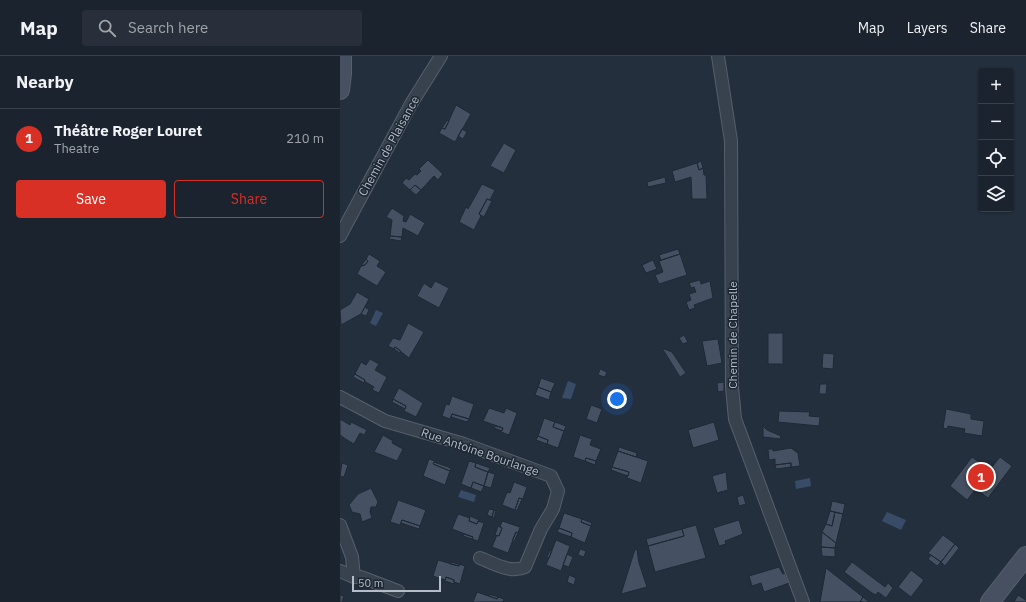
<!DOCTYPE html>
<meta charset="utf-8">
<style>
body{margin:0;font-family:"IBM Plex Sans",sans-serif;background:#282f3a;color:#f1f3f6}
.controls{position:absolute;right:12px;top:12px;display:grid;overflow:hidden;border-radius:4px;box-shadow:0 1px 3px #0004}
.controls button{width:36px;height:36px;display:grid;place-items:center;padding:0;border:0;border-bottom:1px solid #39404a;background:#1b232e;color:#f1f3f6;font:20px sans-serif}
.scale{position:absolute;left:12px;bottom:10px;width:89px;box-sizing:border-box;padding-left:4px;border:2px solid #b4bcc9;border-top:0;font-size:11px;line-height:14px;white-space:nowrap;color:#b4bcc9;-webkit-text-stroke:3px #1d2633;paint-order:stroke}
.you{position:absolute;left:277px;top:343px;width:14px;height:14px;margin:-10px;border:3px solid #fff;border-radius:50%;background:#1a73e8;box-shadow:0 0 0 6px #1a73e833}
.badge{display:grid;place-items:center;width:26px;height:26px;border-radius:50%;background:#d93025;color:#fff;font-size:13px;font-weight:700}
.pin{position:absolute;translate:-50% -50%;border:2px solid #fff;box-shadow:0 1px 4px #0006}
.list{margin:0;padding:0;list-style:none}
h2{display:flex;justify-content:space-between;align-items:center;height:52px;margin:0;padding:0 16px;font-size:17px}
h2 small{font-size:13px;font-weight:400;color:#a0a4aa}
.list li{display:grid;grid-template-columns:26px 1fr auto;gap:12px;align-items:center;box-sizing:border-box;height:60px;padding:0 16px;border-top:1px solid #39404a}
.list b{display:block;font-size:15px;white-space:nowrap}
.list p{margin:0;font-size:13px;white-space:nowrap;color:#a0a4aa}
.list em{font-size:13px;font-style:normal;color:#a0a4aa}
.actions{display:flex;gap:8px;padding:12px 16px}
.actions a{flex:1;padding:9px 0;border:1px solid #d93025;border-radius:4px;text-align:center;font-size:14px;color:#d93025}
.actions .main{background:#d93025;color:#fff}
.icon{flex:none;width:22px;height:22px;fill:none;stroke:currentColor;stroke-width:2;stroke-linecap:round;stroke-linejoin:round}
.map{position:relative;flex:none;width:686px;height:546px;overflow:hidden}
header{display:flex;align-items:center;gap:24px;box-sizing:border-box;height:56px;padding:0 20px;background:#1b232e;border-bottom:1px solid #39404a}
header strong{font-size:19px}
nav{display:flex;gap:22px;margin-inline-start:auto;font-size:14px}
.search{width:280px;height:36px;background:#282f3a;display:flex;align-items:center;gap:10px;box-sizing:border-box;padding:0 14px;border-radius:4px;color:#a0a4aa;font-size:15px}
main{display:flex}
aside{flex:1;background:#1b232e}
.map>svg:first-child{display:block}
.water{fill:#394c67}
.building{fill:#455162;stroke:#1f2835}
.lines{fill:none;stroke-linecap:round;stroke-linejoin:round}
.minor-casing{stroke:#565f6c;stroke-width:14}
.secondary-casing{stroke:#565f6c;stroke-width:20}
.minor{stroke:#38414e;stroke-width:12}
.secondary{stroke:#465061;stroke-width:18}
.labels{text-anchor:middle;stroke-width:3;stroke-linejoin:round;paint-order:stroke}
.street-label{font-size:12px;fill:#b4bcc9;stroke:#1d2633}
</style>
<header>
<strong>Map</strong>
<div class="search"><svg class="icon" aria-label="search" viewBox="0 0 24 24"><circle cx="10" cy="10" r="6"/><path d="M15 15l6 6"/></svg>Search here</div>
<nav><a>Map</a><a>Layers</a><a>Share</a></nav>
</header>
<main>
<aside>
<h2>Nearby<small></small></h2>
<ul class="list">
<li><span class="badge">1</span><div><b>Théâtre Roger Louret</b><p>Theatre</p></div><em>210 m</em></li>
</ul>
<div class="actions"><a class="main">Save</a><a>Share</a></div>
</aside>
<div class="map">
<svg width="686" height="546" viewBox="0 0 686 546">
<rect width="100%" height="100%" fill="#242f3e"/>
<path class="water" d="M36,254L43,257L36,270L30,267Z
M228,325L236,328L231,343L222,342Z
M470,422L471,430L456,433L455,425Z
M121,434L136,439L134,446L118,441Z
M547,456L566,464L561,474L542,465Z"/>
<path class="building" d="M116,49L131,58L115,86L99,77L102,72L105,73Z
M107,64L109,65L105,73L102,72Z
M122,73L127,76L123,83L118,80Z
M164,87L176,94L164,117L150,110Z
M88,104L103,118L98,124L94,120L81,134L75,129L70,134L62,127L66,122L69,124L75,118L77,119L81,115L79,113Z
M361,105L363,112L359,114L357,107Z
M357,107L359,114L363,112L364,119H366L367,143H352L351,121L335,126L332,115Z
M325,121L326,127L308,131L307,126Z
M142,128L155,134L150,144L147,143L139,158L141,160L134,174L119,166L126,151L128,153Z
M75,129L81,134L76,139L70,134Z
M147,143L152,145L144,161L139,158Z
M52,152L64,160L63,165L66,166L70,158L85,167L78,180L63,172L62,181L50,180L52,164L46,161Z
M50,180L62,181L61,185L49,183Z
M338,193L340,198L321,204L319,199Z
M29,198L40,205L37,210L46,216L37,230L17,218L21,210L25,209L28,205L26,203Z
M340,198L347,219L319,228L315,219L323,216L319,205Z
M26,203L28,205L25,209L21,210Z
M313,204L317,213L306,217L302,209Z
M360,224L361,228L370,225L373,242L354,249L355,252L349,254L346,246L351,244L349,238L356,236L354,231L351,232L349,227Z
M95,225L109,232L99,252L77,240L84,227L91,232Z
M17,236L29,243L21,258L1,269L0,254L10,248Z
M25,251L29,254L26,260L21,258Z
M68,267L84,276L69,302L55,291L54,293L48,290L53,282L60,284Z
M428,277H443V308H428Z
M344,279L348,286L343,288L339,282Z
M378,283L382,307L367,310L362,285Z
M55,291L60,294L61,298L54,293Z
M322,292L332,296L346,317L340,321Z
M483,297L494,298L493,313L482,312Z
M30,303L39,308L35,314L47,321L39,337L32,334L34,331L24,325L25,324L15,318L21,306L26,309Z
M260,313L267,316L265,321L258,319Z
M15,318L25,324L24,327L13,321Z
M201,322L215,327L211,336L198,331Z
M384,326V335L378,336L377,327Z
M480,328H487L486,338H479Z
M198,331L211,336L209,344L195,339Z
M59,332L83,347L76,361L64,355L66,350L53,343Z
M112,340L134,348L129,363L112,358L110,363L102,360L106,348L109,349Z
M53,343L66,350L65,353L52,346Z
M251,349L262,353L257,367L246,363Z
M149,352L164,357L166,352L177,357L169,379L161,376L163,372L143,365Z
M606,353L631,358V363L644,365L642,380L624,377L625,373L608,370L607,373L603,372Z
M439,355L470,356L469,360L480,361L479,370L438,366Z
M112,358L129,363L127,366L111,361Z
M204,362L215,366L213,371L224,375L218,392L207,388L208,384L198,380Z
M0,363L10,369L11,366L27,374L24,379L20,377L14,388L7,384L0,379Z
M215,366L226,370L224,375L213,371Z
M374,366L379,384L353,392L348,374Z
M155,370L163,372L162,375L154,372Z
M423,370L427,374L441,380L440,383L423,381Z
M43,379L53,385L52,387L63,393L57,405L34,396Z
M240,379L252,383L250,389L261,393L256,405L246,402L245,405L233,401Z
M198,380L208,384L207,388L196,384Z
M279,391L297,397L296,401L278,395Z
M451,392L458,397L460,410L451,411V407L435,409V403L429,404L428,393H433V395Z
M278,395L308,405L301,427L287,422L289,416L272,411Z
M632,401L644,410L646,406L652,411L660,401L672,410L648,442L636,433L627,444L610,430Z
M246,402L256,405L255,409L245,405Z
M89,403L95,405L93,408L110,415L105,429L83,420Z
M129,405L136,407L135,411L148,416L144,430L133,426L131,432L121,428Z
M94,406L111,412L110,415L93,408Z
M2,407L8,409L4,421L0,420Z
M136,407L150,412L148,416L135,411Z
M451,407V411L436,413L435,409Z
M272,411L289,416L288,420L271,414Z
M148,416L155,418L151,432L144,430Z
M386,416L388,434L377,437L372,420Z
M133,426L144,430L141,436L131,432Z
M174,426L187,431L183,443L179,442L175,454L162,449L167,436L170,437Z
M31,432L38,446L36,451H31L30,456L32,462L22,466L20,458L12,456L9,449L18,438Z
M403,439L406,448L399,450L397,441Z
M179,442L182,443L177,455L175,454Z
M58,444L86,454L80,470L62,464L60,469L50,466Z
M492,445L505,448L503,458L490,455Z
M149,453L154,454L152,461L147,459Z
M154,454L156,455L154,462L152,461Z
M490,455L495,456L492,470L486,468Z
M495,456L503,458L496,487L482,476L486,468L492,470Z
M224,457L242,463L241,466L251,470L245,487L231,481L232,477L219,472Z
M118,458L130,462L129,465L137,468L138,465L144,467L138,485L132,483L133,481L112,473Z
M130,460L139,464L137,468L129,465Z
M242,463L252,467L251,470L241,466Z
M62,464L80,470L79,473L61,467Z
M399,464L403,478L385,485L386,488L379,490L373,472Z
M162,465L180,471L178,477L176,476L168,497L152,491L157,479L159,480L162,472L160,471Z
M356,469L366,502L315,516L308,490L344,480L342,473Z
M158,470L162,472L159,480L155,479Z
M219,472L232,477L231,481L217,476Z
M342,473L344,480L308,490L306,483Z
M176,476L178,477L174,486L172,485Z
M482,476L496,487L495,492L481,491Z
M124,478L133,481L132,483L123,480Z
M603,479L615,488L601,506L588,497Z
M216,484L230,490L221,515L206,509Z
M615,488L619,492L605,510L601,506Z
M481,491L495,492V501L482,500Z
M240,493L246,495L244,501L238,499Z
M295,493L297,494L299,507L307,531L281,538Z
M210,494L212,495L209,502L207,501Z
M227,498L233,501L229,511L223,509Z
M591,499L601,506L597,510L588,503Z
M98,504L119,510V508L125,510L120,528L114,526V524L106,521L105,524L93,520Z
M111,506L119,508V510L110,508Z
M512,506L545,531L548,527L553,532L546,542L538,536L536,539L532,537L504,516Z
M439,511L443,518L445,517L449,527L424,536L421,527L412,530L409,520Z
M486,512L523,541L520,546H480Z
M571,514L584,524L571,541L558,531Z
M229,519L236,522L234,529L227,526Z
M106,521L114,524V528L105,525Z
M137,536L157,543L158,541L164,543L163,546H133Z
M149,538L158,541L157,543L149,540Z
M0,539L4,540L2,546H0Z
M678,539L686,544V546H674Z
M523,541L529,546H520Z"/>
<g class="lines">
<defs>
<path id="minor" d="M378,0L391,85L392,331L395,363L463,546
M0,180L71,48L101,0
M0,341L45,365L124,388L211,420L218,435L213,453L201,473L185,511C171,518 153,507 140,502
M0,469L12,501L14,521L0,515
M14,521H21L58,535"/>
<path id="secondary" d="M0,34L2,18V0
M650,546L686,500"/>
</defs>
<use href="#minor" class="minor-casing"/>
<use href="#secondary" class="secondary-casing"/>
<use href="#minor" class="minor"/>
<use href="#secondary" class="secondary"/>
</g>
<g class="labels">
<g class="street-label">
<text transform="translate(49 90) rotate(-61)" y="4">Chemin de Plaisance</text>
<text transform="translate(393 279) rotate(-90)" y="4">Chemin de Chapelle</text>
<text transform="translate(140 396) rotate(19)" y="4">Rue Antoine Bourlange</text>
</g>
</g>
</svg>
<div class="controls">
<button>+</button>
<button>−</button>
<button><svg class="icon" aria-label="locate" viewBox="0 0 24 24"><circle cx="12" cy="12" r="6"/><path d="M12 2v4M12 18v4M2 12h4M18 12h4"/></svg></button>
<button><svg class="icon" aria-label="layers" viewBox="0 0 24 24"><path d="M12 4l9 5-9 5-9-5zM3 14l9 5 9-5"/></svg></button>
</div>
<div class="scale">50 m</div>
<div class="you"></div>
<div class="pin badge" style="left:641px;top:421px">1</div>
</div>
</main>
